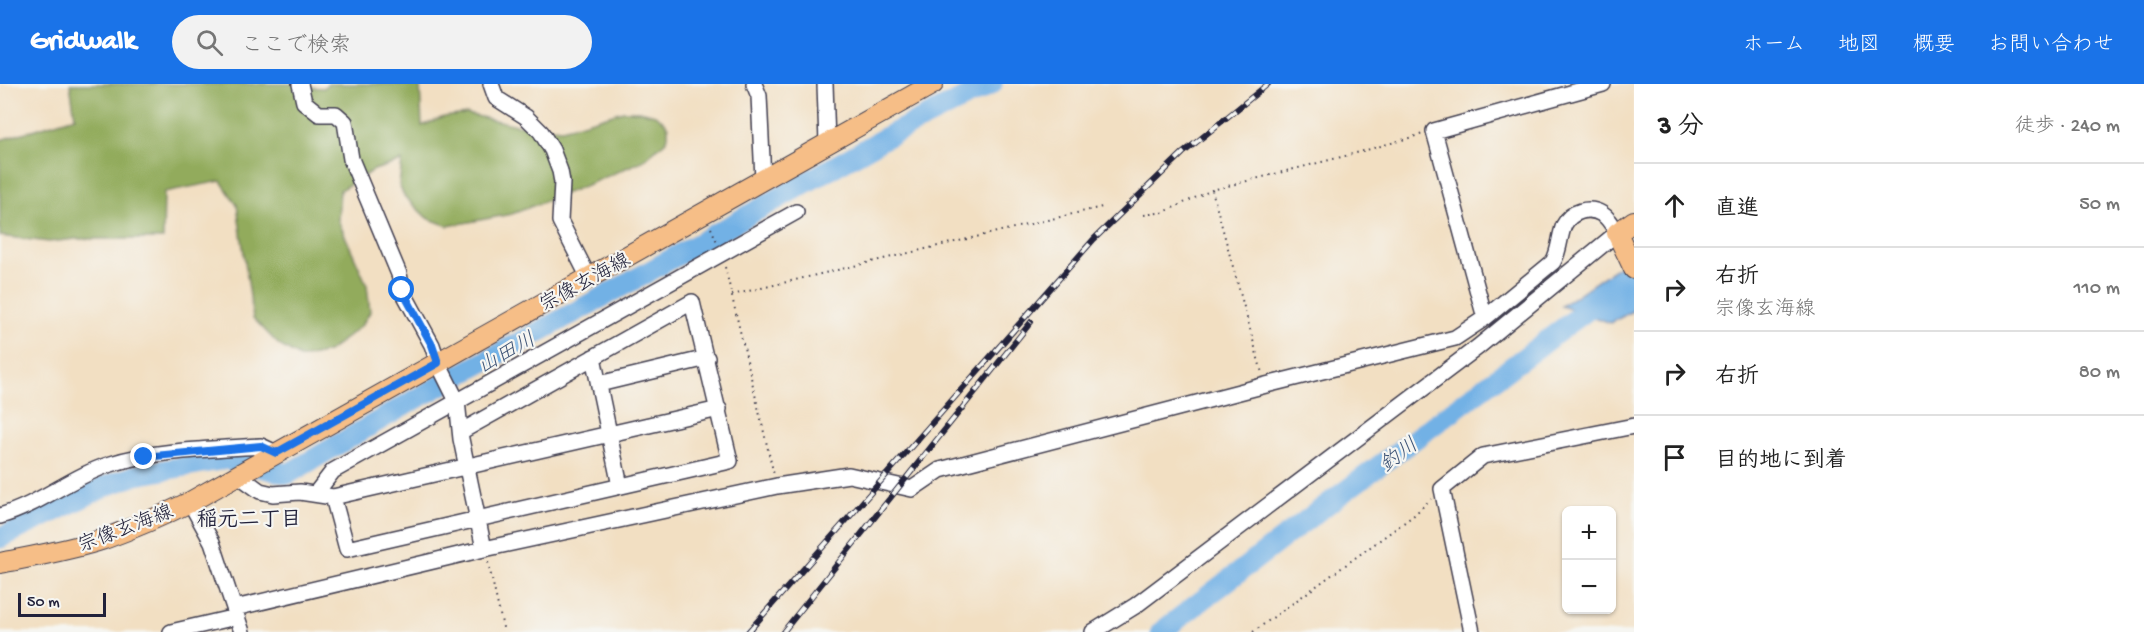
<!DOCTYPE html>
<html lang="ja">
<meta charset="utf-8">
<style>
body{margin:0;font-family:"Gochi Hand","Klee One",sans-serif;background:#f2f2f2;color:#222}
.controls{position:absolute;right:18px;bottom:18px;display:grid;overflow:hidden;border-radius:9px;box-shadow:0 2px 4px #0004}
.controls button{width:54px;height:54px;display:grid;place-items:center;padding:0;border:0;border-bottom:2px solid #e0e0e0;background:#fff;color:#222;font:30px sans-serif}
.scale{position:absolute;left:18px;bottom:15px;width:88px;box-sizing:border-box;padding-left:6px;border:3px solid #22223b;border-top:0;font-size:16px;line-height:21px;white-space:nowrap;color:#22223b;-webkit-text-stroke:4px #f6f6f2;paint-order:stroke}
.stop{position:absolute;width:18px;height:18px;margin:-14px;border:4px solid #1a73e8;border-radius:50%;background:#fff}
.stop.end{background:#1a73e8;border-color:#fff;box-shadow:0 2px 6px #0008}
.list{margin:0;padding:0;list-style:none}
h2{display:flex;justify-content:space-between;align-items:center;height:78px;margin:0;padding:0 24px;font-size:26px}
h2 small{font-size:20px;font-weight:400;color:#767676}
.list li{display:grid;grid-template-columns:39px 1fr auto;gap:18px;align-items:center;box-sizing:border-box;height:84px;padding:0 24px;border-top:2px solid #e0e0e0}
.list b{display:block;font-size:22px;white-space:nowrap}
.list p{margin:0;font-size:20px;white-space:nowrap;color:#767676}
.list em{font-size:20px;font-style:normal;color:#767676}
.icon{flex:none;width:33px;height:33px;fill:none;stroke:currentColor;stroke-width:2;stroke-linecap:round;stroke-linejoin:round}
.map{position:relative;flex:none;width:1634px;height:548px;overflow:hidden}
header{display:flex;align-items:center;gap:36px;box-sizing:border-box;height:84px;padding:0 30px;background:#1a73e8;color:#fff}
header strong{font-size:28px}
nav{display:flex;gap:33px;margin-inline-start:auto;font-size:21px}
.search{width:420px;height:54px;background:#f2f2f2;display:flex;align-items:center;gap:15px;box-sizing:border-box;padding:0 21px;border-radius:33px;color:#767676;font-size:22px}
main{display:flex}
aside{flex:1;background:#fff}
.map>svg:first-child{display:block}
.forest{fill:#92ab5c;stroke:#5a664c;stroke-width:1.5}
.water{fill:#72b1e5;stroke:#4a6a90;stroke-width:1.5}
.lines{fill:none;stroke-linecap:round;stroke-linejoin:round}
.river{stroke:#72b1e5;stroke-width:21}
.minor-casing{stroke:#413e4f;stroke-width:18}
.major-casing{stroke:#413e4f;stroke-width:22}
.path{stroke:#413e4f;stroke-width:2;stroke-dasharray:1.5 4.5;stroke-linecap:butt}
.minor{stroke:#fff;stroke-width:15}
.major{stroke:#f6be87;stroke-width:20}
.rail-casing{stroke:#22223b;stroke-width:6}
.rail{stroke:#f6f6f2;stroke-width:4;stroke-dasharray:11;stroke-linecap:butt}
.route{stroke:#1a73e8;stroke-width:8}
.labels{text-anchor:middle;stroke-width:4.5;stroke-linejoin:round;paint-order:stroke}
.street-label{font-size:20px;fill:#22223b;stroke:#f6f6f2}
.water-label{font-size:21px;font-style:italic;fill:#3e5476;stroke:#f6f6f2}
.neighbourhood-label{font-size:21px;font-weight:bold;fill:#22223b;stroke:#f6f6f2}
</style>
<header>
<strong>Gridwalk</strong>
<div class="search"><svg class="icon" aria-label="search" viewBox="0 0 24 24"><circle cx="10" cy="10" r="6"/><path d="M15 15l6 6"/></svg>ここで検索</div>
<nav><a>ホーム</a><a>地図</a><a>概要</a><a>お問い合わせ</a></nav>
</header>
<main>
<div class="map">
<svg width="1634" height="548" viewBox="0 0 1634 548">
<rect width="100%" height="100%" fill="#f6f6f2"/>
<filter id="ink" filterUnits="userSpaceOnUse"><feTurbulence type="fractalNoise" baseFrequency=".0167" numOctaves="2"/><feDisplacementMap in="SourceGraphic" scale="12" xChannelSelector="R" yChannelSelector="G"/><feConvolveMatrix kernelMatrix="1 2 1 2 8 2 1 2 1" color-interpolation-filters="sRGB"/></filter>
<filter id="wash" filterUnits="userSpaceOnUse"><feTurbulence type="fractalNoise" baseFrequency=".008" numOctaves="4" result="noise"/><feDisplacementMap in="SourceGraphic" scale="24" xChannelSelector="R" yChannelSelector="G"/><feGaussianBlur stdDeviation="1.35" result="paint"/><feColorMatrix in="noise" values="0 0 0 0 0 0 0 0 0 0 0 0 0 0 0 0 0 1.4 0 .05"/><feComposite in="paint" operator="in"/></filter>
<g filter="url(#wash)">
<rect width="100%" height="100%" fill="#f2dfc2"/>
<path class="forest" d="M70,0H305L307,3L324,4L327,0H420L422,42L444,33L467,30L517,41L562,45L623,27H640L655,31L664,37L668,43V53L665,58L642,77L587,101L512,130L448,142L427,134L404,112L399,101L402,77L374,86L340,106L338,136L367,201L370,228L362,241L328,268L301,274L279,261L253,234L237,121L221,97L164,108L163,155H76L49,158L0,152V56L75,33Z"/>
<path class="water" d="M1634,172V226L1611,239L1561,222Z"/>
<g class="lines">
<path class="river" d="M0,454L106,402L136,391L226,375L288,390L414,316L641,192L890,51L992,0
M1161,548L1309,434L1605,213"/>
</g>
</g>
<g filter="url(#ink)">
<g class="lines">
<defs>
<path id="minor" d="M300,0L304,18L319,30H336L345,38L351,75L399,190L402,206L432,261L438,279L457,317L461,355L484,465
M491,0L496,14L526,33L541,48L552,66L560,87L562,98L560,137L589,194
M754,0L759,12L763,95
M825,0L827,59
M1485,234L1434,47L1603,0
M593,273L620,402
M599,300L707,274
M238,391L260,407L273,410L300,408L333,413L719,325
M316,409L333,387L796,128
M333,413L347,465L730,377L692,218L462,347
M190,418L212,458L242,548
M0,432C39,421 72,392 111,380C154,366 216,365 261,362L276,369
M235,524L484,465L777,402L849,391L912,405L940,386L1266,301L1455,254L1485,234L1553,178C1560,166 1559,153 1564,141C1571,127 1589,122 1602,130C1609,134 1613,142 1617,149L1478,263L1135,522L1093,548
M171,548L236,533
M1472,548L1442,405L1483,372L1634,342"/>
<path id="major" d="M1634,137L1617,149L1634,185
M0,479C35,472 71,466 104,455C134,444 162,432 190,418L933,0"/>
</defs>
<use href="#minor" class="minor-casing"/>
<use href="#major" class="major-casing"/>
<path class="path" d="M1212,106L1262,289
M1144,131L1164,128L1212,106L1349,71L1423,50
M711,144L717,158
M725,183L774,391
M732,211L1102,123
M488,478L504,548
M1253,548L1413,432L1431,415"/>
<use href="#minor" class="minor"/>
<use href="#major" class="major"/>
<defs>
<path id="rail" d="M748,548L1094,155L1183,69L1268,0
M783,548L1031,238"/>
</defs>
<use href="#rail" class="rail-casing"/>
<use href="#rail" class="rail"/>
</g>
</g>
<g class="lines" filter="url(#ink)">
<path class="route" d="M144,373L261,362L276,369L438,279L432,261L402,206"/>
</g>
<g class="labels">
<g class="street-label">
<text transform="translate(584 197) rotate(-29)" y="7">宗像玄海線</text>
<text transform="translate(125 443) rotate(-21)" y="7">宗像玄海線</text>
</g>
<g class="water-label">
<text transform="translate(506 268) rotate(-29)" y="7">山田川</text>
<text transform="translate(1398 370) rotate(-37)" y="7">釣川</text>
</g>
<g class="neighbourhood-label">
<text x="249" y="441">稲元二丁目</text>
</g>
</g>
</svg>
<div class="controls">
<button>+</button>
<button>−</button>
</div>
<div class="scale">50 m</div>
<div class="stop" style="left:402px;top:206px"></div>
<div class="stop end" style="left:144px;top:373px"></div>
</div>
<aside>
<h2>3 分<small>徒歩 · 240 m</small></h2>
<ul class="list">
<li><svg class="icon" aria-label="ahead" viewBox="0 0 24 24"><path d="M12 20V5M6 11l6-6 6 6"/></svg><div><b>直進</b></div><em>50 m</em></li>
<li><svg class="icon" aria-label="right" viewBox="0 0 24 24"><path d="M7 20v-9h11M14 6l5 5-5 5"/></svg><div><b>右折</b><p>宗像玄海線</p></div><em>110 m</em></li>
<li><svg class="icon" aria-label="right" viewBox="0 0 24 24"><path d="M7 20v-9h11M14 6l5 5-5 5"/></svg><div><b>右折</b></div><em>80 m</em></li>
<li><svg class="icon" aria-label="arrive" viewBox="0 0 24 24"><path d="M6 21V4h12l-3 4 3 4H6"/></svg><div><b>目的地に到着</b></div></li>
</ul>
</aside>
</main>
